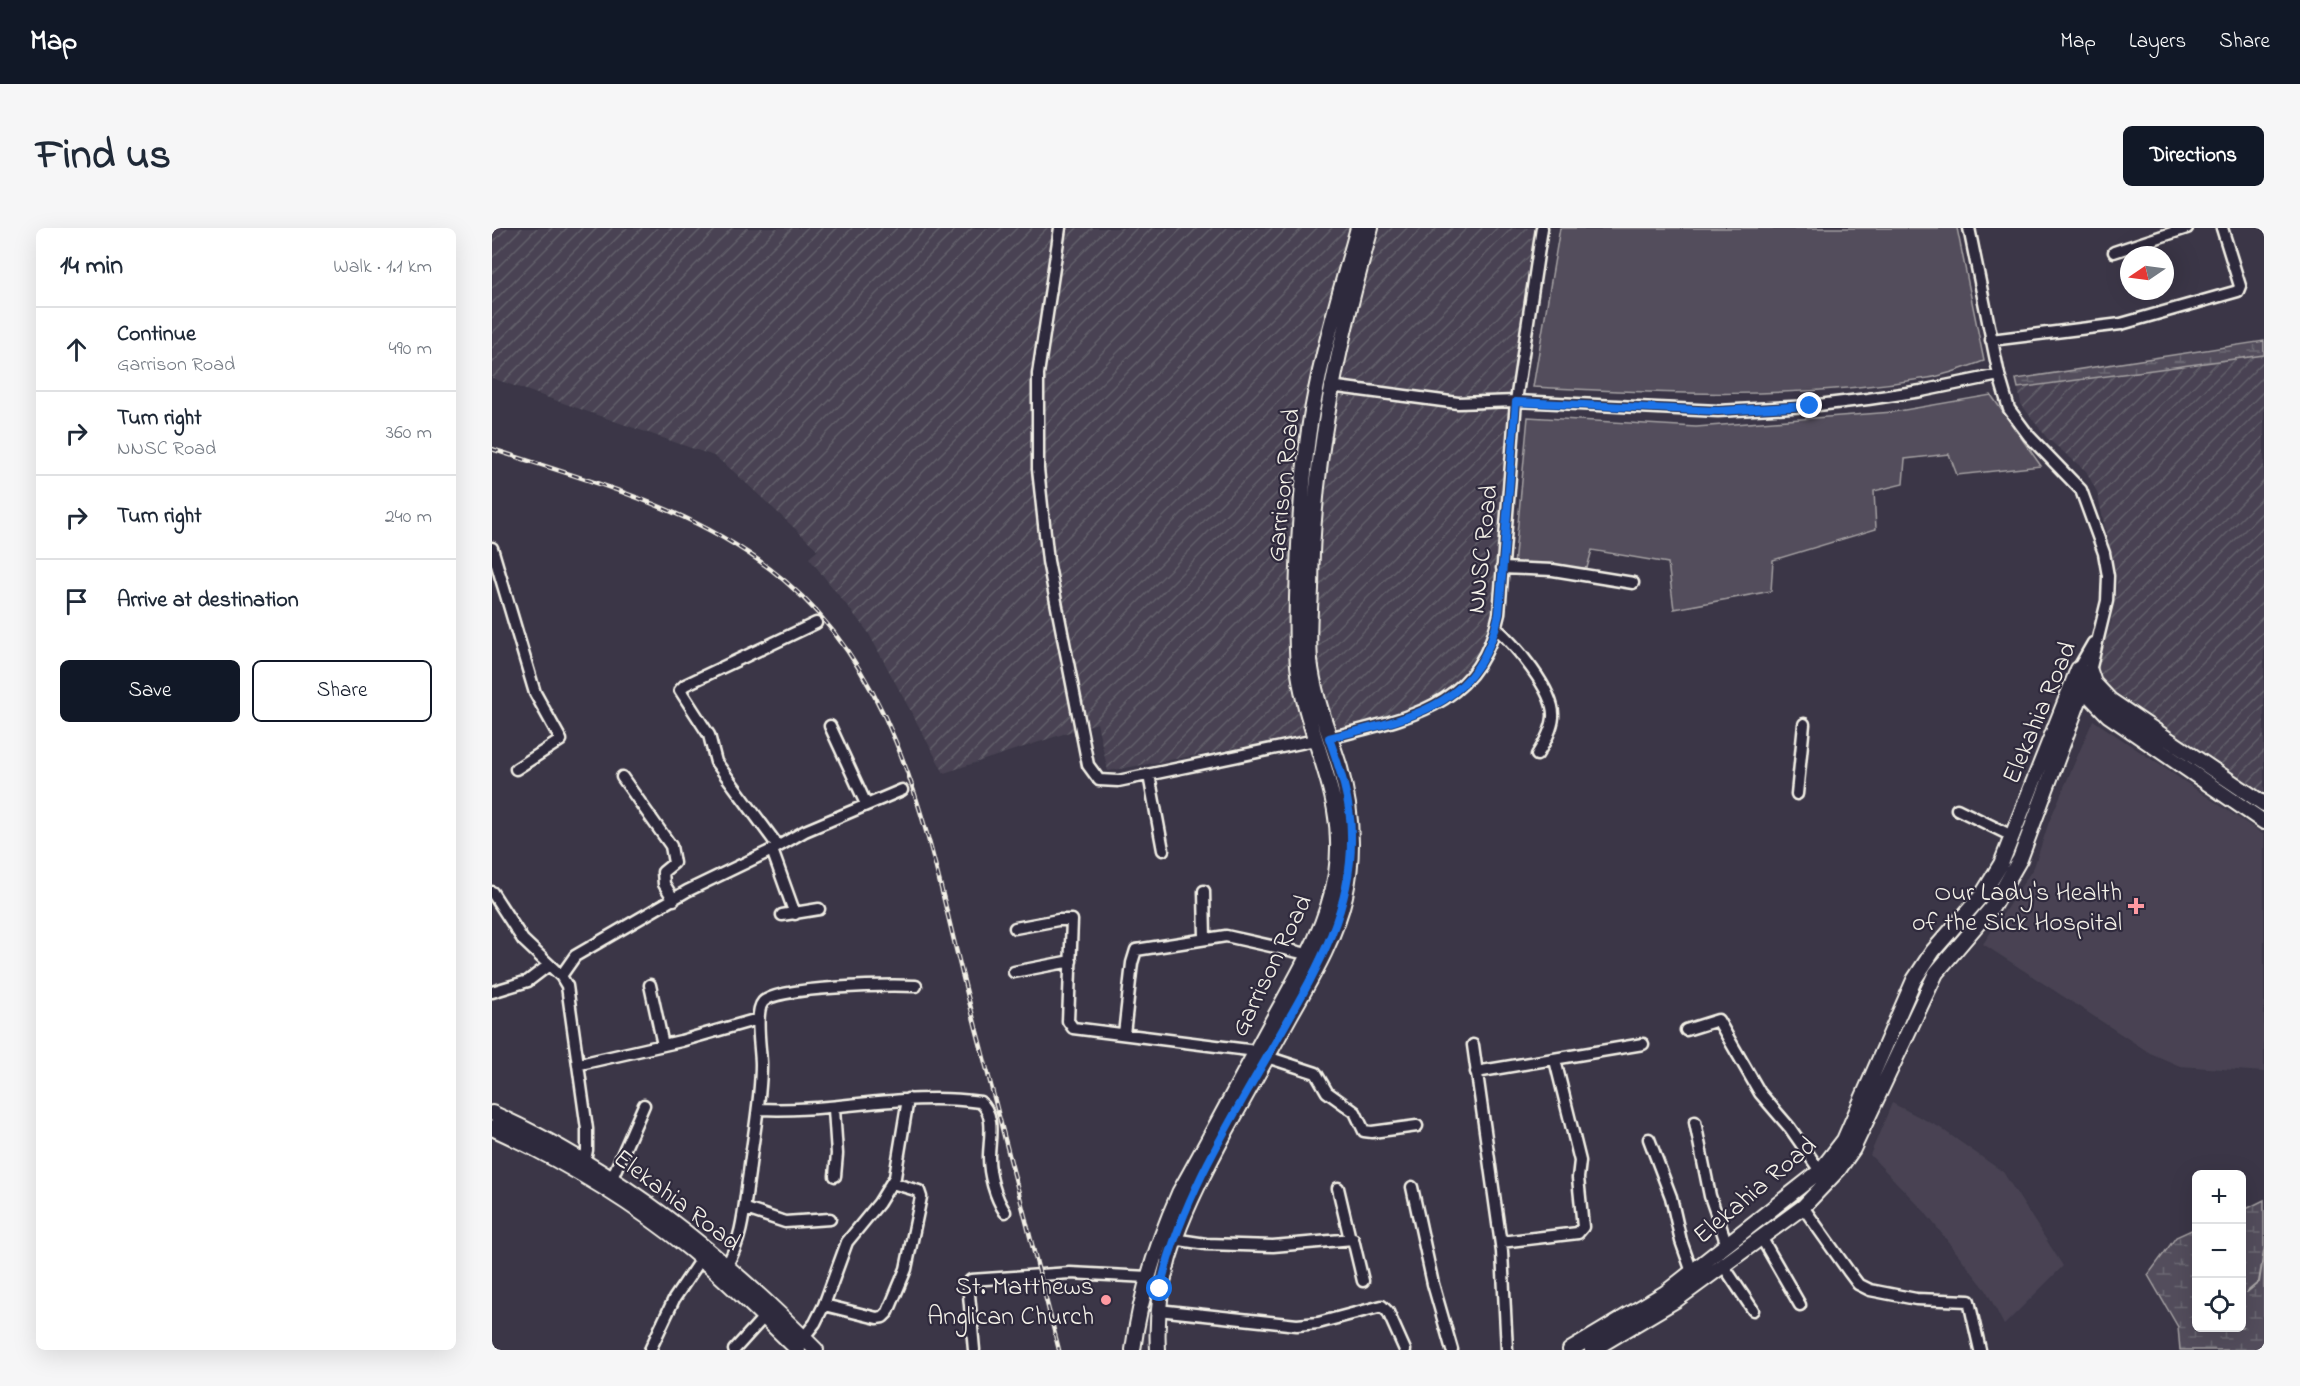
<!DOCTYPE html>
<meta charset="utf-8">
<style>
body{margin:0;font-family:"Indie Flower",sans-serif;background:#f6f6f7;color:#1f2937}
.controls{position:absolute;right:18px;bottom:18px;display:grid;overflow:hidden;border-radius:9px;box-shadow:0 6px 24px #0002}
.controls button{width:54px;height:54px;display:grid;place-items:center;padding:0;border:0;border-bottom:2px solid #e0e1e3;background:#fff;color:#1f2937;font:30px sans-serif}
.compass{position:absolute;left:1628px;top:18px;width:54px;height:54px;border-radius:50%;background:#fff;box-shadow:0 6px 24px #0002;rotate:257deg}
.stop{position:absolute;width:18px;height:18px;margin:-14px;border:4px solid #1a73e8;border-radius:50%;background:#fff}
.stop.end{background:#1a73e8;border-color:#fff;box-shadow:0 2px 6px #0008}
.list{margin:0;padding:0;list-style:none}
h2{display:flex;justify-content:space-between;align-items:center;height:78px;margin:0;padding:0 24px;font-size:26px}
h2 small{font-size:20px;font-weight:400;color:#747a83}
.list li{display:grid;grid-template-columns:39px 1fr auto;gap:18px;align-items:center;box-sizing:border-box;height:84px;padding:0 24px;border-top:2px solid #e0e1e3}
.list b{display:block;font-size:22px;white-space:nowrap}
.list p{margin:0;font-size:20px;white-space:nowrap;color:#747a83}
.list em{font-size:20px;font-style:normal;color:#747a83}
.actions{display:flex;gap:12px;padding:18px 24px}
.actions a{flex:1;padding:14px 0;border:2px solid #111827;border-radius:9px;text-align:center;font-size:21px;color:#111827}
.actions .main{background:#111827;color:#fff}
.icon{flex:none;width:33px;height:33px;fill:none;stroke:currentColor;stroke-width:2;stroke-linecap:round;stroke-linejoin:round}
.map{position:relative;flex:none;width:1772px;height:1122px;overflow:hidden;border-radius:9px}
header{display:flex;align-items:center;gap:36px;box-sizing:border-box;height:84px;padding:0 30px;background:#111827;color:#fff}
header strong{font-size:28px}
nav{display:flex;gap:33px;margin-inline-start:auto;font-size:21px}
.intro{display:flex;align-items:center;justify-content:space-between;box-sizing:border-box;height:144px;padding:0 36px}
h1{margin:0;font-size:42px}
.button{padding:15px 27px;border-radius:9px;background:#111827;color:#fff;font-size:21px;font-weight:700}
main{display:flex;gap:36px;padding:0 36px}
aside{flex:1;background:#fff;border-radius:9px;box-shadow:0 6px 24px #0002}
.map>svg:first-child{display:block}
.built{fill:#484352}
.industrial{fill:url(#industrial-furrows)}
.green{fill:#534e5c;stroke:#a4a0a2;stroke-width:1.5}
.wetland{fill:url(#wetland-marsh);stroke:#a4a0a2;stroke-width:1.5}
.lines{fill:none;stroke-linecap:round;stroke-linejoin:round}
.stream{stroke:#aaa6a7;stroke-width:2}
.minor-casing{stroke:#f4f1e8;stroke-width:15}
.major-casing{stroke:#f4f1e8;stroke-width:18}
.minor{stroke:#2f2a3d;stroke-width:10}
.major{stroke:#2f2a3d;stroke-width:14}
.rail-casing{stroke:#f4f1e8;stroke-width:4.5}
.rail{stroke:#2f2a3d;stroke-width:2;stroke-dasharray:7;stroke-linecap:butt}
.route{stroke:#1a73e8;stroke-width:8}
.poi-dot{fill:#ff9aa2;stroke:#2f2a3d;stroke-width:2}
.labels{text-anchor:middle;stroke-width:4.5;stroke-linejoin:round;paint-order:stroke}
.street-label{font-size:26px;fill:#f4f1e8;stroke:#2f2a3d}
.poi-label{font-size:26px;fill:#f4f1e8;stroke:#2f2a3d;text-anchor:end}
</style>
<header>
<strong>Map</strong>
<nav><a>Map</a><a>Layers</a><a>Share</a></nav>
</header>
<div class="intro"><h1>Find us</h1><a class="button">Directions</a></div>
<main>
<aside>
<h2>14 min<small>Walk · 1.1 km</small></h2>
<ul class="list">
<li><svg class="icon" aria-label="ahead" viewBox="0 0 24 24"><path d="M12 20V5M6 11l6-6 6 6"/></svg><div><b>Continue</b><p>Garrison Road</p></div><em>490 m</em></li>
<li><svg class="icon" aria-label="right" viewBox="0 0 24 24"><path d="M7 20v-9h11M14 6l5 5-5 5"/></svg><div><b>Turn right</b><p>NNSC Road</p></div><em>360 m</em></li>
<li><svg class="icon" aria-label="right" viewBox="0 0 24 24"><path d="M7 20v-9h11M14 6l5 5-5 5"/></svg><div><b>Turn right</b></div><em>240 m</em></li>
<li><svg class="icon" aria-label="arrive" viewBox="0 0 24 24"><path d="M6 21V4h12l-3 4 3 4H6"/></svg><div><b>Arrive at destination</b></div></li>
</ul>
<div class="actions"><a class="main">Save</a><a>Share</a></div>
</aside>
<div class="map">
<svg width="1772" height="1122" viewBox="0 0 1772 1122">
<defs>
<pattern id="industrial-furrows" width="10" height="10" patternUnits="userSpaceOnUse" patternTransform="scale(1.5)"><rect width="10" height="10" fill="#484352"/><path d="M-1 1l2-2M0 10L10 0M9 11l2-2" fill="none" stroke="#635f6b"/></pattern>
<pattern id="wetland-marsh" width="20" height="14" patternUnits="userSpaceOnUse" patternTransform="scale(1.5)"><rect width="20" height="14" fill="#534e5c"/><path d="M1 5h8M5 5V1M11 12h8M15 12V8" fill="none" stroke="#6c6873"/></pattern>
</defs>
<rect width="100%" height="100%" fill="#3b3647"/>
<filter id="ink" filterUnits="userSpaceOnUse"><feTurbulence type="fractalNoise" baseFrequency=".0167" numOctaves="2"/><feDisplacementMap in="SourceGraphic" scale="12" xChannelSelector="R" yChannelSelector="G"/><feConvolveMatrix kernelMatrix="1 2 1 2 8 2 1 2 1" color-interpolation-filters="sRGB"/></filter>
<g filter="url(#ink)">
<path class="built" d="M1601,492L1772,607V844L1688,838L1658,825L1491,716L1542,639L1557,594Z
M1400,875L1447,899L1511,944L1571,1038L1512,1097L1494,1062L1432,983L1378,927Z"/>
<path class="industrial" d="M0,0H859L833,95L807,231L800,299L798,428L812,508L616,543L605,495L452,545L376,404L317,330L326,322L240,242L222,228L0,150Z
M885,0H1047L1020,152L997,411L968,457L912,487L843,502L831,467L825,422L828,310L843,189L858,101Z
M1772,127V567L1612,456L1607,450L1606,431L1619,395L1625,354L1605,264L1594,243L1555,210L1529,176L1526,160Z"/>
<path class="green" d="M1068,0H1465L1492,133C1474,139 1455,147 1436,150C1301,172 1176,166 1041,159Z
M1499,167L1549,238L1465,247L1457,226L1413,231L1411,256L1382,263L1384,301L1281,332L1279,363L1182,381L1176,335L1100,322L1095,340L1022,338L1036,189L1204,199L1401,184Z"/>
<path class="wetland" d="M1772,113V127L1526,160L1524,151Z
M1772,972V1122H1688L1686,1099L1656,1047L1684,1009L1704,1000V1100H1750V983Z"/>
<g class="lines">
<path class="stream" d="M1755,1064L1767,1054L1772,1023"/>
<defs>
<path id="minor" d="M568,0L546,146V241L556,333L596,537L607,552L626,553L823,512
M1477,0L1507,147L1517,181L1537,208L1589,262L1612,325L1616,348L1615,373L1598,443
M1622,24L1695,0
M1499,112L1629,96L1746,63L1748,58L1730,0
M838,158L966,175L1024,173L1226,183L1318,178L1376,171L1429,163L1507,147
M0,320L43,465L69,512L24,541
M1010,340L1061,342L1141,355
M1004,400C1022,416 1063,463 1061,489C1060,502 1052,516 1045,527
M1586,441L1601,415
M338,498L374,576
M837,510C917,489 987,480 1007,386L1024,173L1050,0
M657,547L671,622
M130,549L179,618L182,635L171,644L172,656L182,672
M1305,566L1312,496
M1465,581L1520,608
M286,618L224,534L217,507L188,462L193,457L324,395
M280,622L303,686
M712,663L713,710
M0,664L31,712L69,748L75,758L95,901V922L93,932
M290,687L327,681
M523,700L566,692H580L576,793L581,800L764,823
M522,744L579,733
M69,748L83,728L195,663L280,622L313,603L410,562
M158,757L171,817
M0,764L36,753L57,737
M1194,802L1226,792L1268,865L1298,900L1328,943
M632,806L640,735L644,722L734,708L815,726
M981,817L1010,1024L1015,1122
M775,829L824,845L835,864L863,884L872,903L880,904L925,898
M88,836L189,813L266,791
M984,844L1151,816
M267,881C341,885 414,863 488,874C504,886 497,913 497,929C497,947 503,969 513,984
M342,881L345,926L343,948
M1203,894L1218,968L1235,1017
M1157,911L1179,969L1189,1013L1200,1044
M120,950L152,877
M920,959L941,1056L960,1122
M846,960L858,1011
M1311,979L1357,1044L1366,1056L1378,1062L1424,1071L1477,1073L1488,1122
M254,981L293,994L338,991
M1269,1009L1308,1077
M681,1011L714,1016L781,1018L861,1011L871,1053
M1009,1014L1086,1005L1091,999L1086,950L1088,933L1063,832
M235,1037C252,1007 252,978 257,945C261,908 269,873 269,836C269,822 262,784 271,774C286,758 399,757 424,758
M1231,1037L1261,1082
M332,1077L385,1090L391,1089L396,1084L414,1041L429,969L427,963L400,955
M666,1082L805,1097L826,1095L890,1078L896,1084L913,1122
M307,1115L323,1095L332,1077L355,1014L387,975L403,949L416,871
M158,1122L182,1071L209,1031
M242,1122L272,1089
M482,1122L476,1055L479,1052L578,1045L656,1049"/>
<path id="major" d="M1598,443L1602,455L1618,472L1772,576
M1588,458L1616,487L1772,594
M0,885C125,941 228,1025 324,1122
M0,900C70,932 139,973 199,1022C236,1053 271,1088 306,1122
M641,1122C648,1067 665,1015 687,965C718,910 747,854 777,799C803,751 835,701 844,646C856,566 814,513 806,437C803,405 805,373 806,340C808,288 811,235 820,183C831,121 849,61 866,0
M666,1122C661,1041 696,975 733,905C755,865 777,826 799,786C820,749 843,711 853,668C863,625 860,582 848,540C837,504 822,470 818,432C816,408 818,384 819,361C820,235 845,120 879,0
M1078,1122L1173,1065L1328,943L1352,912L1422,752L1441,723L1490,667L1509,636L1586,441
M1100,1122L1184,1072L1311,979L1347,941L1361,921L1444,745L1501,678L1528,631L1598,443"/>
</defs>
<use href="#minor" class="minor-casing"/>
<use href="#major" class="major-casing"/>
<use href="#minor" class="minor"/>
<use href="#major" class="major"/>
<defs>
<path id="rail" d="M0,221C102,255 209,281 293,353C414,456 438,623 476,769C507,887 537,1004 567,1122"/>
</defs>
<use href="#rail" class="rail-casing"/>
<use href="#rail" class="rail"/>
</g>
</g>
<g class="lines" filter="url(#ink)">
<path class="route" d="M668,1061C688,975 735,898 779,822C817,754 861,688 859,607C859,573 848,541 837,510C918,490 987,480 1007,386L1024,174L1226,183L1318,178"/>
</g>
<g class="poi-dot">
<path d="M1641 669h6v6h6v6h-6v6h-6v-6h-6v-6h6z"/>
<circle cx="614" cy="1072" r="6"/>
</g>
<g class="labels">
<g class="street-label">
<text transform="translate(790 257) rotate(-84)" y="9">Garrison Road</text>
<text transform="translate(989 321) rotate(-84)" y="9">NNSC Road</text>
<text transform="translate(1546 484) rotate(-67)" y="9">Elekahia Road</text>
<text transform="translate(778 737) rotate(-64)" y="9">Garrison Road</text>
<text transform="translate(1262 961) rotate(-40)" y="9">Elekahia Road</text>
<text transform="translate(186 971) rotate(37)" y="9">Elekahia Road</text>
</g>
<g class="poi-label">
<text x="1630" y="672">Our Lady's Health<tspan x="1630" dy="30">of the Sick Hospital</tspan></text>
<text x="602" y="1066">St. Matthews<tspan x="602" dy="30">Anglican Church</tspan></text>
</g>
</g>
</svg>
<div class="controls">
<button>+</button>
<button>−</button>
<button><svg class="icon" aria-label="locate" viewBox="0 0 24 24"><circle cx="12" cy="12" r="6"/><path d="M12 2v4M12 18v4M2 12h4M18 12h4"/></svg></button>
</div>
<svg class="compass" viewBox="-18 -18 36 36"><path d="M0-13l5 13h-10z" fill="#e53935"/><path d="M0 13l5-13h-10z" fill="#747a83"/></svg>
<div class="stop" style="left:668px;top:1061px"></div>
<div class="stop end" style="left:1318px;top:178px"></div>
</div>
</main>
